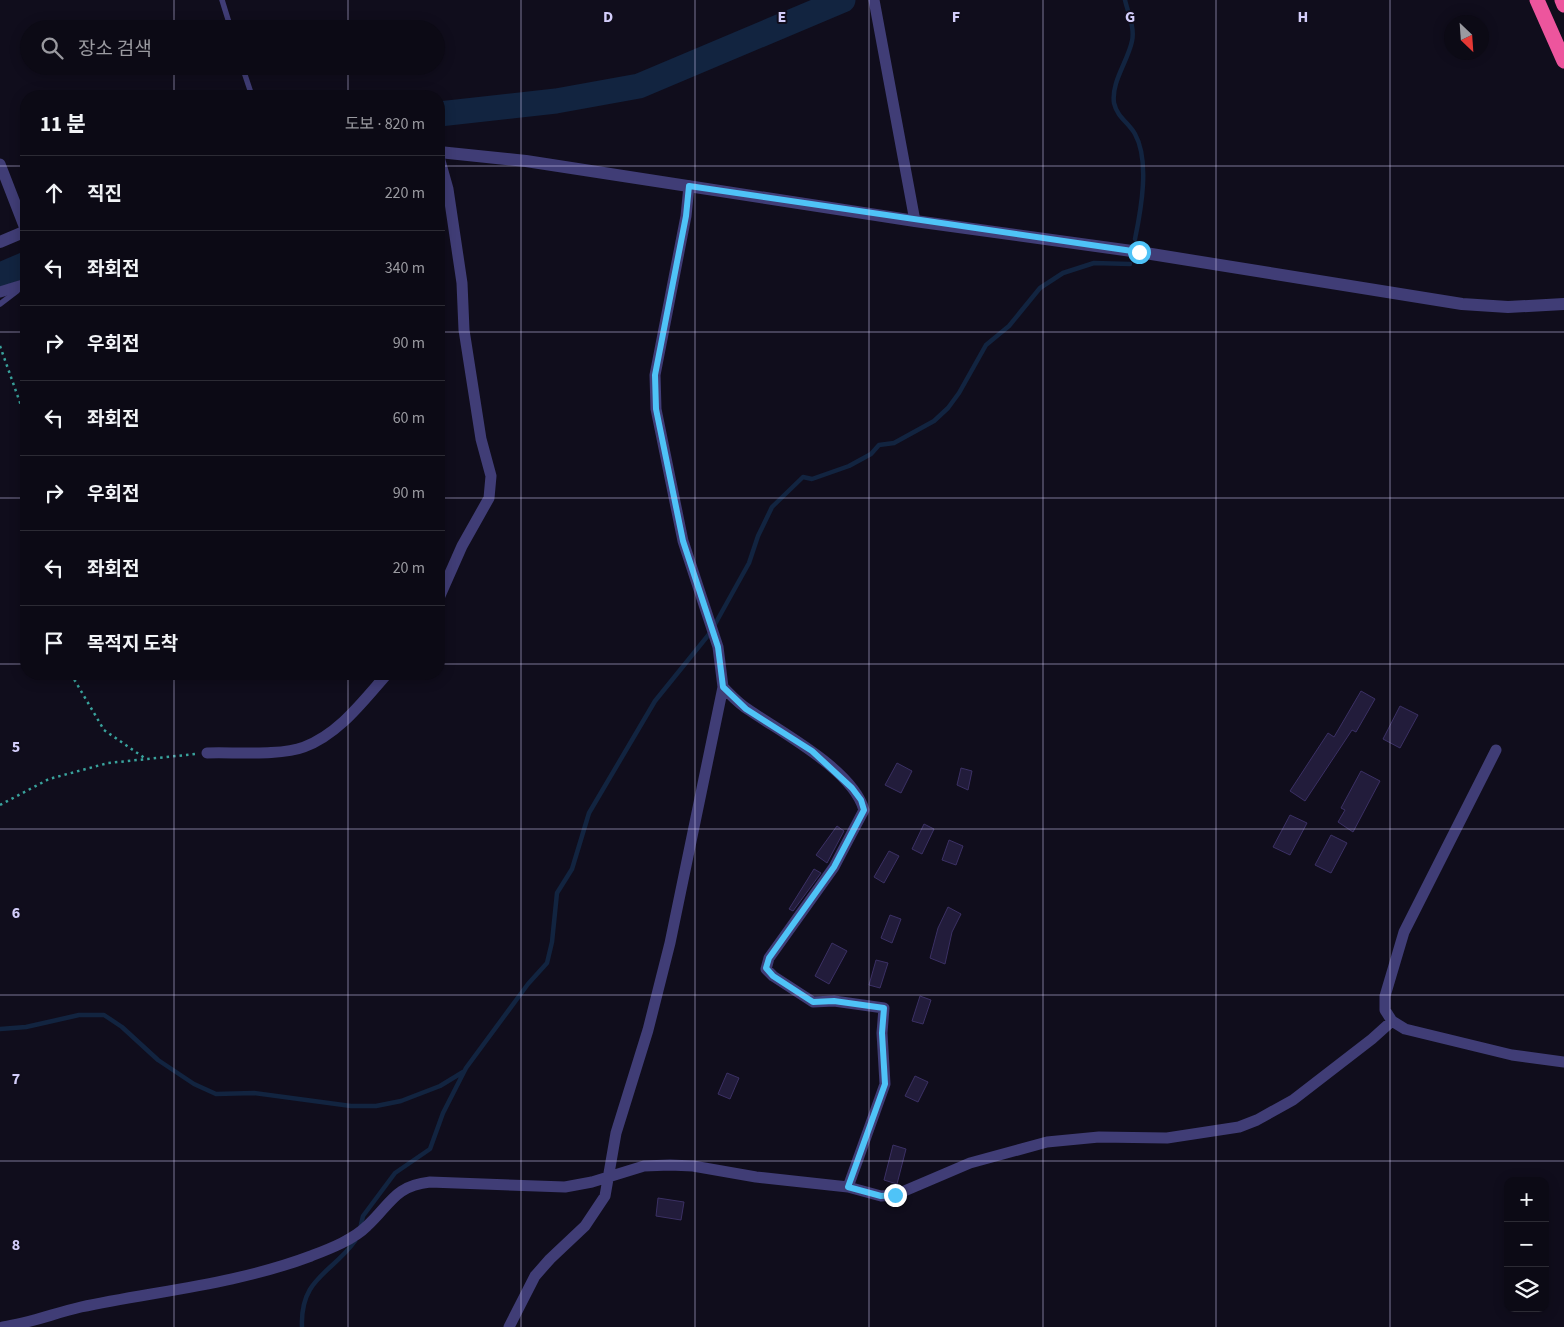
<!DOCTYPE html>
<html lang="ko">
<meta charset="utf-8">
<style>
body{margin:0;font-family:"Source Sans 3","Noto Sans KR",sans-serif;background:#1a1822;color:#f1f3f6}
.controls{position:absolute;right:15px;bottom:15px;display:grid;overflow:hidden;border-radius:10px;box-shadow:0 2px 12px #0003}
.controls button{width:45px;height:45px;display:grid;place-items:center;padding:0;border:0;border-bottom:1px solid #2c2b34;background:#0c0a15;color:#f1f3f6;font:25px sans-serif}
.compass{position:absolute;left:1444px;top:15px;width:45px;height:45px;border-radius:50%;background:#0c0a15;box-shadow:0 2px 12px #0003;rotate:155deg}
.stop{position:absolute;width:15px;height:15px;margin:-11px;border:4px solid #4fc3f7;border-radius:50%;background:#fff}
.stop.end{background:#4fc3f7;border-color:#fff;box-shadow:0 1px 5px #0008}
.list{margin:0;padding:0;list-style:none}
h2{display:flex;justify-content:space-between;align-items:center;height:65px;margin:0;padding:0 20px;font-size:21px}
h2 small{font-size:16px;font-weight:400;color:#9a9aa0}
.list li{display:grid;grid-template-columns:32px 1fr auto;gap:15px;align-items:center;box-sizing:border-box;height:75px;padding:0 20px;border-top:1px solid #2c2b34}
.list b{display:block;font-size:19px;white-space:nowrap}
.list em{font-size:16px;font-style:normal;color:#9a9aa0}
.icon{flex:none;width:28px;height:28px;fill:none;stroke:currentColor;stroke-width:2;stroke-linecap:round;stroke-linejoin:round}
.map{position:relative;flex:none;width:1564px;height:1327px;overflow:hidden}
.search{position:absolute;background:#0c0a15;box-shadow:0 2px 12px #0003;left:20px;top:20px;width:425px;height:55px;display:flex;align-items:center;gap:12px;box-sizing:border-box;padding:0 18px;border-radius:28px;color:#9a9aa0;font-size:19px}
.panel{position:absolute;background:#0c0a15;box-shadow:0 2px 12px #0003;left:20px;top:90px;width:425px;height:590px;border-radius:20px}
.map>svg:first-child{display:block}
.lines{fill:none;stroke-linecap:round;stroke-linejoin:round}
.stream{stroke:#122440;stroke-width:4.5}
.river{stroke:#122440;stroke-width:25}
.building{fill:#221c3b;stroke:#3b3064}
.path{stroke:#39a29c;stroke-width:2.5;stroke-dasharray:2.5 4;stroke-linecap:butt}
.service{stroke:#403d76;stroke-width:5.5}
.minor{stroke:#403d76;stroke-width:11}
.tertiary{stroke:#403d76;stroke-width:12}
.motorway{stroke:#ed559d;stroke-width:15}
.route{stroke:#4fc3f7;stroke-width:6}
.grid{fill:none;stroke:#d3cdfa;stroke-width:1;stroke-opacity:0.55}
.grid-label{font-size:16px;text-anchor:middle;font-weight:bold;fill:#d3cdfa;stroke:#100d1c;stroke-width:4;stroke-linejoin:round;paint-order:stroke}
</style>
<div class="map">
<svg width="1564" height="1327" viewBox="0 0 1564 1327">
<rect width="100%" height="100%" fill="#100d1c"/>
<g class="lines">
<path class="stream" d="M1125,0C1128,13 1135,28 1132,41C1128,61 1111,82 1114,103C1117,117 1129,123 1135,134C1150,161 1141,210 1135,239
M714,626L749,563L758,536L772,507L803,477L812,479L849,466L871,454L879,445L894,443L934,421L948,408L959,393L986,345L1009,326L1040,288L1063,273L1094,263L1130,264
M0,1029L26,1027L79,1015H104L122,1027L158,1060L194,1084L216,1094L254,1093L351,1106H376L401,1101L440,1086L463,1072
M360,1229L363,1216L395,1173L430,1149L443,1113L466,1068L528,984L547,963L552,942L557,893L572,869L589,813L655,701L710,633
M302,1327C300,1278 331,1274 355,1241"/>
<path class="river" d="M439,114L556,101L639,86L843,0
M0,275L26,264"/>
</g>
<path class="building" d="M1361,691L1375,699L1356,732L1352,730L1305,801L1290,791L1328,733L1334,737Z
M1400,706L1418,715L1400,748L1383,739Z
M897,763L912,771L901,793L885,785Z
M961,768L972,771L968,790L957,785Z
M1361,771L1380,781L1353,832L1338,822L1345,810L1341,808Z
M1290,815L1307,823L1290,855L1273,847Z
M924,824L934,829L922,854L912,849Z
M837,826L844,831L827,863L816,855Z
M1331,835L1347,843L1331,873L1315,865Z
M949,840L963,846L956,865L942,860Z
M889,851L899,856L884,883L874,877Z
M814,869L821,873L793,911L789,909Z
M948,907L961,914L952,932L945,964L930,958L938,928Z
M890,915L901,919L892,943L881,938Z
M832,943L847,951L829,984L815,976Z
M876,960L888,963L880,988L869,985Z
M920,996L931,1000L923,1024L912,1021Z
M727,1073L739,1078L730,1099L718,1094Z
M915,1076L928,1082L918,1102L905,1096Z
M893,1145L906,1149L897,1184L884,1180Z
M658,1198L684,1202L681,1220L656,1216Z"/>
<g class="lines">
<path class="path" d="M0,346L24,414L26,435
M71,674L104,730L146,759
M0,805L49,779L108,763L196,754"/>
<path class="service" d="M222,0L231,29
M242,66L252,96
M0,304L17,291"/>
<path class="minor" d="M874,0L915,221
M439,157L448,189L462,283L464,330L481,439L491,476L489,498L462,546L439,598
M0,164L26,231
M0,292L26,284
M723,687C731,695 739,704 749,710C782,733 853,770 864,810L834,867L769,958L766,969L773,976L813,1002L834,1001L884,1008L882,1033L885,1084L848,1187
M1496,750L1404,932L1385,996V1010L1392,1021L1405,1029L1512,1055L1564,1062
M207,753C233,752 281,756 304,747C339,734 363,701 387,674
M3,1327C30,1323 55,1313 81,1307C157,1291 237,1284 311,1256C329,1249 353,1240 367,1226C391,1204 394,1186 430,1182L565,1187L592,1182L644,1166L670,1165L693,1166L756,1177L848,1187L881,1196L895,1195L970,1163L1047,1142L1099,1137L1167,1138L1239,1127L1257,1120L1293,1100L1372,1039L1392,1021
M509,1327L535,1276L550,1259L585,1226L605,1196L616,1133L648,1030L670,943L723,687L718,647L683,541L656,409L655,375L686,216L689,186"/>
<path class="tertiary" d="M439,152L526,161L915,221L1139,252L1462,304L1508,307L1564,304
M0,242L26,231"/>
<path class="motorway" d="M1537,0L1564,61
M1562,0L1564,5"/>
</g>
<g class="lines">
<path class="route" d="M895,1195L881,1196L848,1187L885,1084L882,1033L884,1008L834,1001L813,1002L773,976L766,968L769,958L834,867L864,810L861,800L852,788L812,751L746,709L723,687L718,647L683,541L656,409L655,375L686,216L689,186L1139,252"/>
</g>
<path class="grid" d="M174,0V29M348,0V29M521,0V1327M695,0V1327M869,0V1327M1043,0V1327M1216,0V1327M1390,0V1327M174,66V96M348,66V96M0,166H26M439,166H1564M0,332H26M439,332H1564M0,498H26M439,498H1564M0,664H26M439,664H1564M174,674V1327M348,674V1327M0,829H1564M0,995H1564M0,1161H1564"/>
<g class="grid-label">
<text x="608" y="22">D</text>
<text x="782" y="22">E</text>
<text x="956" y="22">F</text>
<text x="1130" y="22">G</text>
<text x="1303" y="22">H</text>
<text x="16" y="752">5</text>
<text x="16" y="918">6</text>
<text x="16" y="1084">7</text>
<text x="16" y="1250">8</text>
</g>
</svg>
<div class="controls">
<button>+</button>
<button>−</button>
<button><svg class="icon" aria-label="layers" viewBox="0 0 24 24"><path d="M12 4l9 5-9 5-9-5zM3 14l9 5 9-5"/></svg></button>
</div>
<svg class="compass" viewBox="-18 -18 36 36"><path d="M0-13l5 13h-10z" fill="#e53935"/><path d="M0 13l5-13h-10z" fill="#9a9aa0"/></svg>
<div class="stop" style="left:1139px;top:252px"></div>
<div class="stop end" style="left:895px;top:1195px"></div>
<div class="search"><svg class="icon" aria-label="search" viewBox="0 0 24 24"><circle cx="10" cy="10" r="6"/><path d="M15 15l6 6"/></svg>장소 검색</div>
<section class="panel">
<h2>11 분<small>도보 · 820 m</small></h2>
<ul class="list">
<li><svg class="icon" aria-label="ahead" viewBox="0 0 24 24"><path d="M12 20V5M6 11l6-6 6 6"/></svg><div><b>직진</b></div><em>220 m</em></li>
<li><svg class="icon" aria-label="left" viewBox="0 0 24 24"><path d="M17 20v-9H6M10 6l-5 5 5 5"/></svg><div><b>좌회전</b></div><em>340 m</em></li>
<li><svg class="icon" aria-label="right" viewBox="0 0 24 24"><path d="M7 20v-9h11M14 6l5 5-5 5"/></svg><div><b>우회전</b></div><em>90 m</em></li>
<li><svg class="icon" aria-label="left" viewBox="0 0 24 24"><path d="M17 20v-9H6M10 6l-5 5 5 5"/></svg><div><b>좌회전</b></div><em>60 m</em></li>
<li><svg class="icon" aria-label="right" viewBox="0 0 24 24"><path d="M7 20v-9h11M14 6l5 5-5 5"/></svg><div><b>우회전</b></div><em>90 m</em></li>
<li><svg class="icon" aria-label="left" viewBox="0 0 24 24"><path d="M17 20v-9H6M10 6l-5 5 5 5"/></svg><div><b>좌회전</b></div><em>20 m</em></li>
<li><svg class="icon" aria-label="arrive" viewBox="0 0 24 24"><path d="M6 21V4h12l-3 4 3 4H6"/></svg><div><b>목적지 도착</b></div></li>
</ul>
</section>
</div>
